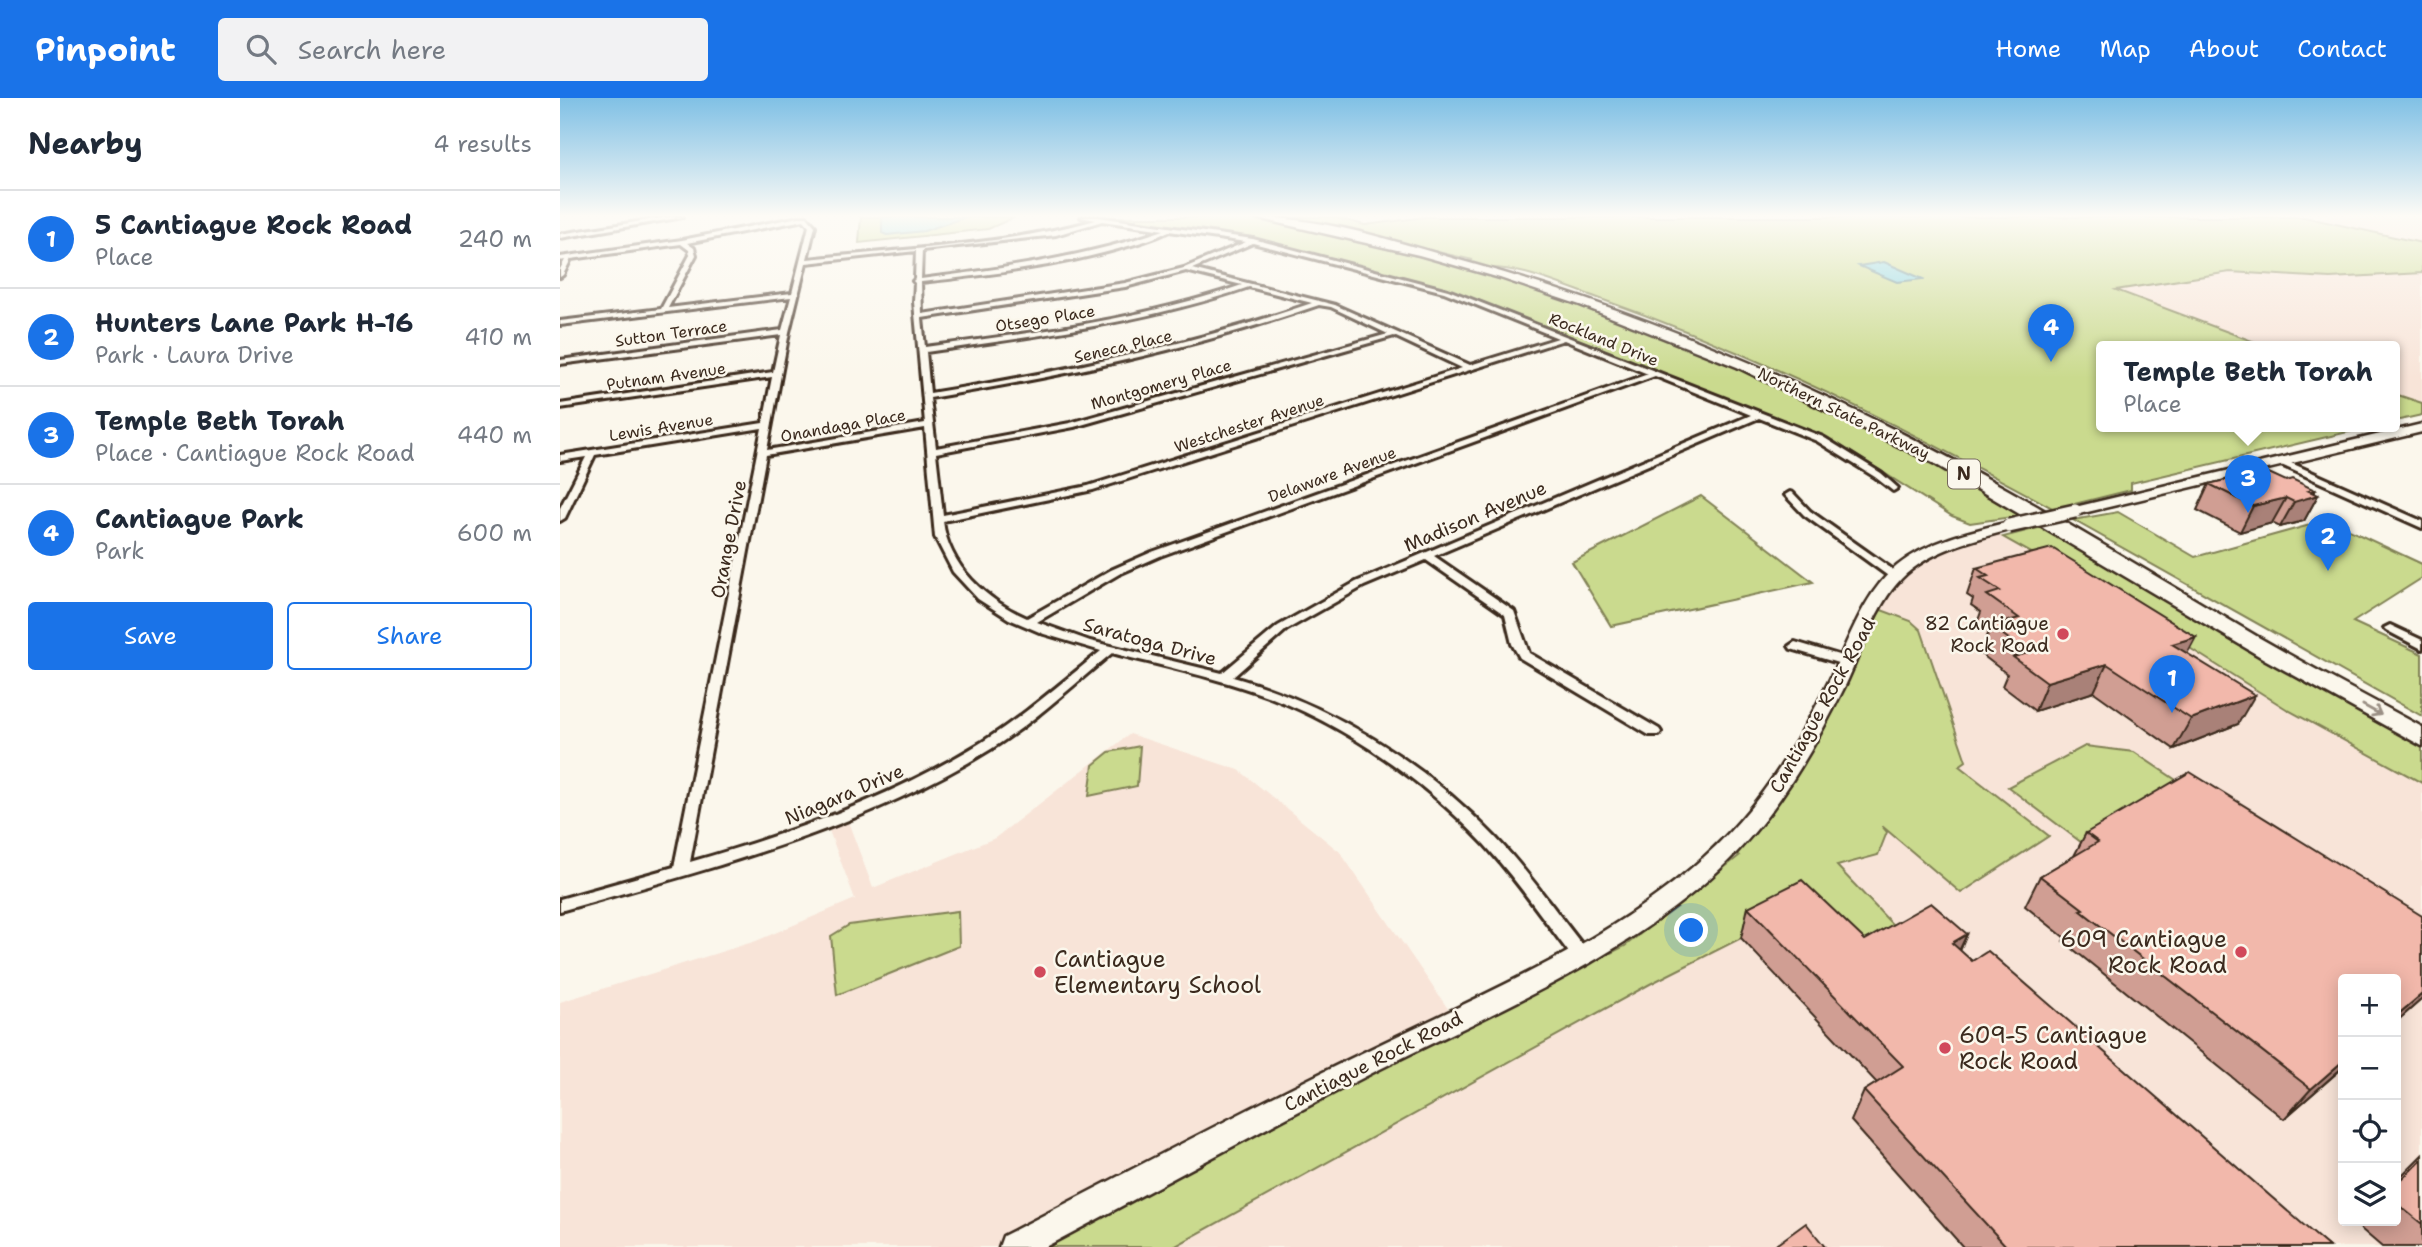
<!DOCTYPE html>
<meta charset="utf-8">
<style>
body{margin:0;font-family:"Shantell Sans",sans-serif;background:#f2f2f3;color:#1f2937}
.controls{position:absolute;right:21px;bottom:21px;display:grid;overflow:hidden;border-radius:7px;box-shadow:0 4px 18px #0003}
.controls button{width:63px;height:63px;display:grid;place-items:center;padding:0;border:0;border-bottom:2px solid #e0e1e3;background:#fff;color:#1f2937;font:35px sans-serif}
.you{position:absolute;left:1132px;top:833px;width:24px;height:24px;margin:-18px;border:5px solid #fff;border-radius:50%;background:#1a73e8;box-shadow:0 0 0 10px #1a73e833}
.badge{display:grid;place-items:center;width:46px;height:46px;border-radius:50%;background:#1a73e8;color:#fff;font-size:23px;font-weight:700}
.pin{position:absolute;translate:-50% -58px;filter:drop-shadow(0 2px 4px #0008)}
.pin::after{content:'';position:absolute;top:37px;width:24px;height:21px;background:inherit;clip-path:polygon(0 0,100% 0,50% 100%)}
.popup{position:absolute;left:1536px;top:243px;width:304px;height:91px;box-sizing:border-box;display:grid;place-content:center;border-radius:7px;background:#fff;filter:drop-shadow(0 2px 5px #0005);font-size:23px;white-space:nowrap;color:#747a83}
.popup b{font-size:26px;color:#1f2937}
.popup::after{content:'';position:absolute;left:50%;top:100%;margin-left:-14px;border:14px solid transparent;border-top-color:#fff}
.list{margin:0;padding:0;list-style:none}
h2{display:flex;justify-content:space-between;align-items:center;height:91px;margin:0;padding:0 28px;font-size:30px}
h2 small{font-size:23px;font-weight:400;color:#747a83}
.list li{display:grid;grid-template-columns:46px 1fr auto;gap:21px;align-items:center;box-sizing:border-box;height:98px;padding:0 28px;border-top:2px solid #e0e1e3}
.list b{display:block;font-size:26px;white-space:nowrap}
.list p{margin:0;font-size:23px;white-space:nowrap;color:#747a83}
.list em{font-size:23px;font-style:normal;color:#747a83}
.actions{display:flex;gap:14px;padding:21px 28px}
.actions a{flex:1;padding:16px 0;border:2px solid #1a73e8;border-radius:7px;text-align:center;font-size:24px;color:#1a73e8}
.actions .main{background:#1a73e8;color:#fff}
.icon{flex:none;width:38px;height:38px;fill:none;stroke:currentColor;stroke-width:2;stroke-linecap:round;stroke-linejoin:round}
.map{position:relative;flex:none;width:1862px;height:1149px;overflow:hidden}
header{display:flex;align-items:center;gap:42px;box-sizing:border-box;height:98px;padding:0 35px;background:#1a73e8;color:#fff}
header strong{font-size:33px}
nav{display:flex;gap:38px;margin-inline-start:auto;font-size:24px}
.search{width:490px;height:63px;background:#f2f2f3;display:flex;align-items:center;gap:18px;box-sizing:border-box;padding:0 24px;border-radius:7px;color:#747a83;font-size:26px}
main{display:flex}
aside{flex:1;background:#fff}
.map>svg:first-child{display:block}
.built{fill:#f8e4d8;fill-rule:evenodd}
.green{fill:#cada8e;stroke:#828256;stroke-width:2}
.water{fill:#84d3e0;stroke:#678f92;stroke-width:2}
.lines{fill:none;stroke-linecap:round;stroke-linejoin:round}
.minor-casing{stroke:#3b2a1e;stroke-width:6}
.secondary-casing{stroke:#3b2a1e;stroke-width:5}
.motorway-casing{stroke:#3b2a1e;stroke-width:5}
.minor{fill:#fbf7ec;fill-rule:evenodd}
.secondary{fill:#fbf7ec;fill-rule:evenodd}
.motorway{fill:#fbf7ec;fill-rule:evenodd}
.secondary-bridge-casing{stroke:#3b2a1e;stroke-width:18;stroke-linecap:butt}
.secondary-bridge{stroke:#fbf7ec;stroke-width:13}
.wall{fill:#d09e93;stroke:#3b2a1e;stroke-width:2}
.shaded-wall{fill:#a98178;stroke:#3b2a1e;stroke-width:2}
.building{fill:#f2b8ab;stroke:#3b2a1e;stroke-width:2}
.oneway{stroke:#9b9085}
.poi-dot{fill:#d1495b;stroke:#fbf7ec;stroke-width:2.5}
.labels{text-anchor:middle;stroke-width:5;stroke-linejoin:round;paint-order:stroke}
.far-street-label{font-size:16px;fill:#3b2a1e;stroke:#fbf7ec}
.shield{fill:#fbf7ec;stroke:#75685c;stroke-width:2}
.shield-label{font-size:18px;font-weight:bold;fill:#3b2a1e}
.street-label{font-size:19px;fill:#3b2a1e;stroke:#fbf7ec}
.poi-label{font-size:19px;fill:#3b2a1e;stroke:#fbf7ec;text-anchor:end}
.near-poi-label{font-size:23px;fill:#3b2a1e;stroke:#fbf7ec;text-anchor:start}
</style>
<header>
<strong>Pinpoint</strong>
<div class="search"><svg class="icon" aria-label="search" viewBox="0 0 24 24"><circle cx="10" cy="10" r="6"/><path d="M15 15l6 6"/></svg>Search here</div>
<nav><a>Home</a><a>Map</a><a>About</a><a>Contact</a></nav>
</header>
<main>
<aside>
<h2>Nearby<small>4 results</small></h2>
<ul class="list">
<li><span class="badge">1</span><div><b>5 Cantiague Rock Road</b><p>Place</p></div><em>240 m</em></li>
<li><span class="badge">2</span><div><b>Hunters Lane Park H-16</b><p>Park · Laura Drive</p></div><em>410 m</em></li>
<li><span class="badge">3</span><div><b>Temple Beth Torah</b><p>Place · Cantiague Rock Road</p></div><em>440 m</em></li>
<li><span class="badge">4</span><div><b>Cantiague Park</b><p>Park</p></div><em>600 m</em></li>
</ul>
<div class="actions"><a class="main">Save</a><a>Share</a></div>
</aside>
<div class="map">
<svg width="1862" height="1149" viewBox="0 0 1862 1149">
<rect width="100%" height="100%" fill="#fbf7ec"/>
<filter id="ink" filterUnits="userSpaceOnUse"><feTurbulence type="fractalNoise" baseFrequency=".0143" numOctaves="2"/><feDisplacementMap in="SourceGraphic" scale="14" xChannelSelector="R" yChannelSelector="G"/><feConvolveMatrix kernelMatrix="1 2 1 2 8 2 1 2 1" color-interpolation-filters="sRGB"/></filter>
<g filter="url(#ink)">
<path class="built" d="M1744,119H1862V145Z
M1670,174L1770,180L1862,175V305L1835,296V249H1708L1554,192Z
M1433,433L1544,496L1728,612L1862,685V1149H0V904L196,843L295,801L268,730L287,721L313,790L435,740L570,636L679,672L780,754L895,921L1019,855L1183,734L1335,478L1378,451ZM1783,881H1836V1123H1783Z"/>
<path class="green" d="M301,119H455L428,131L299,145Z
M535,119H689L892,166L913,162L723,119H773L805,127L865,119H1744L1862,145V175L1770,180L1670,174L1556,192L1708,249H1541V329H1809L1571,385V392L1494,411C1346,330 1197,256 1038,200C1001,187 955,165 916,171C1110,232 1291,316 1466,417L1410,425L1392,418L1267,339L889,192L703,142Z
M1835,296L1862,305V317L1835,323Z
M1141,398L1253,484L1051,528L1012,464Z
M1558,414L1635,459L1768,422L1862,466V480L1793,524L1862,556V618L1513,422Z
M1486,428L1862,645V685L1728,612L1544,496L1443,439Z
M1316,510L1351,523L1361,532L1406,663L1399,668L1489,738L1401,795L1322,728L1327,734L1318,757L1277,768L1347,842L1294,872L1181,840L1090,886L614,1149H458L1065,848L1179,758L1169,748L1183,734Z
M580,648L577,688L529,698L533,667L549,654Z
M1525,648L1574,654L1631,692L1530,751L1448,689Z
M398,813L399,848L277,897L271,838L289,827Z"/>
<path class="water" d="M322,119H406L364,133L327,137L322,135Z
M1324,164L1363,181L1337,184L1299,168Z"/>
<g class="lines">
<defs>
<path id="minor" d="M108,119H123L0,140V136Z
M239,119H247L255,128L247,161C342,151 444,147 536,122L521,119H538L693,141L888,192L1263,339L1321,375L1338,390L1333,393L1315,379L1257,343L1199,320L874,458L954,513L969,555L1099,631L1101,634L1099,637H1089L960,560L952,546L945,517L866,462L804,488L726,532L673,579C772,607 863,664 934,738C968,773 995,813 1025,850L1027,855L1025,860L1019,862L1013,860C984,822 957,782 924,746C866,684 790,630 710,599C659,580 606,569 552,555C512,588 474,624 431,651C299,733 148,771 0,813V801L114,769L202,330L35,357L5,420L0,423V410L26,359L0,363V357L203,325L212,279L0,310V306L213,274L221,237L0,266V262L222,232L231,199L0,227V223L101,211L130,157L129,152L121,146L11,161L3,177L0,179V171L5,162L0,163V159L122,142ZM244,122L249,128L232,195L108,210L136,157L134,150L127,145ZM542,123L604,132C525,159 444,171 361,181L362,152L496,137ZM609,133L686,144L624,170L565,185L362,216L361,184C427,177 494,169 558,151C575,146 594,141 609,133ZM693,145L884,194L998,240L910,267L775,207L632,171ZM356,153L355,181L353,183L355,185L354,204L365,325L207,352L229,234L246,165ZM626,173L682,187C579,222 472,235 365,249L362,220L565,189ZM689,189L752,205C627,248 500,274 370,295L366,254C475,238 584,225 689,189ZM759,207L771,209L828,236L510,325L376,350L370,300C503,278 633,251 759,207ZM834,238L902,270L528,388L383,417L376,355L514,329ZM1004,242L1088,276L592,454L551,472L467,520C427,503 388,468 383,423L533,392ZM1095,278L1191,317L796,484L718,528L662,575L530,543L477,524L559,476L600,458ZM365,330L375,439L393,474L418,501L449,521L484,536L541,553C502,584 464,618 422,644C331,700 232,735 130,764L206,357Z
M1722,361L1862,423V430L1719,366L1717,364Z
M1230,394L1233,395L1250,413L1339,476L1340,478L1339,480H1331L1244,417L1225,397Z
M1830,527L1862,542V551L1826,532L1824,530Z
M1235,544L1292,561L1294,564L1288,568L1231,551L1229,548Z"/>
<path id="secondary" d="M1862,326V334L1515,417L1508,413L1515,409Z
M1449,424L1454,425V431C1416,441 1369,452 1341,481C1315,508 1302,552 1286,586C1253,653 1215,719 1160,771C1063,862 933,914 816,973C705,1030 595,1091 485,1149H439L443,1138C563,1077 681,1013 802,955C918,898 1047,847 1144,759C1197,712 1234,652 1266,589C1286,550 1302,496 1337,468C1368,443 1411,433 1449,424Z"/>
<path id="motorway" d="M692,119C766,119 843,146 913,166C1060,207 1202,266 1339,334C1462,395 1579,469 1698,539C1752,570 1807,599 1862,629V648L1706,562L1375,366L1177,269L1020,207L940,180L859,157Z"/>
</defs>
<use href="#minor" class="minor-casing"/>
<use href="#secondary" class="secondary-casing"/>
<use href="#motorway" class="motorway-casing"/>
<use href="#minor" class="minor"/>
<use href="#secondary" class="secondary"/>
<use href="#motorway" class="motorway"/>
<defs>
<path id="secondary-bridge" d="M1449,428L1515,413"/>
</defs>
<use href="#secondary-bridge" class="secondary-bridge-casing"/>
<use href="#secondary-bridge" class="secondary-bridge"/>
</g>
<path class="wall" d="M1675,376L1726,383L1755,392L1753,395L1758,397L1744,423L1720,429L1712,425L1680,434L1637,412L1649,386L1673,380Z
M1416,470L1627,555L1678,626L1614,651L1534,594L1475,613L1442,588L1447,576L1421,556L1429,533L1417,525L1421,514L1411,507L1413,501L1407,497Z
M1526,735L1862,818V901L1724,1021L1503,843L1505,840L1465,808L1480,778L1514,758Z
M1188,809L1305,842L1407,836L1400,853L1412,863L1769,1149H1403L1291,1023L1304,993L1317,985L1181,840Z
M1862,1057V1149H1822L1794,1125L1796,1123H1836V1083Z"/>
<path class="shaded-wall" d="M1755,392L1751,399L1758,397L1744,423L1720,429L1734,404L1749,393Z
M1726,400L1712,425L1680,434L1693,408Z
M1636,539L1621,567L1612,546Z
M1547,566L1534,594L1475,613L1487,584Z
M1695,597L1678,626L1614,651L1631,621Z
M1407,836L1393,866L1392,845Z
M1862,896V901L1836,924V918Z
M1783,963V969L1724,1021L1751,991Z"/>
<path class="building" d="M1698,370L1726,383L1732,381L1755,392L1749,393L1758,397L1734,404L1726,400L1693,408L1649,386L1681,378L1675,376Z
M1492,450L1636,539L1612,546L1695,597L1631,621L1547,566L1487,584L1453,559L1468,555L1431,528L1459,520L1427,497L1440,493L1420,480L1428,478L1416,470Z
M1630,674L1862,818V896L1836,918V881H1783V963L1751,991L1520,812L1523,811L1480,778L1538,744L1526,735Z
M1242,782L1305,842L1371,805L1407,836L1392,845L1412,863L1428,853L1769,1149H1447L1304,993L1343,968L1188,809Z
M1862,1061V1126L1836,1105V1087Z
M1246,1125L1265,1149H1213Z"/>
<defs><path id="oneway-shaft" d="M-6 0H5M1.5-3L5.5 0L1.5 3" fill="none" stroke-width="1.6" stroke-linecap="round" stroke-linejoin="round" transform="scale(1.75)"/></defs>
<use class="oneway" href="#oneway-shaft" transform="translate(1812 612) rotate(29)"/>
</g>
<linearGradient id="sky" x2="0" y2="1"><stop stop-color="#80c0e5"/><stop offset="0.42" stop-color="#fdfbf6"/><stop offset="1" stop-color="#fdfbf6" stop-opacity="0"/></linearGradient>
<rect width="1862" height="280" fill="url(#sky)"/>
<g class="poi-dot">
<circle cx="1503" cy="536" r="7"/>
<circle cx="1681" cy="854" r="7"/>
<circle cx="480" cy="874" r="7"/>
<circle cx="1385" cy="950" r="7"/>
</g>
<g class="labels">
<g class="far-street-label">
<text transform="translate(485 220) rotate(-9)" y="6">Otsego Place</text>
<text transform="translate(111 235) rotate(-8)" y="6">Sutton Terrace</text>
<text transform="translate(1044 241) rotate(22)" y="6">Rockland Drive</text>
<text transform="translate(563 248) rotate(-13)" y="6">Seneca Place</text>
<text transform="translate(106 278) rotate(-8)" y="6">Putnam Avenue</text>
<text transform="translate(601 286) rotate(-16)" y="6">Montgomery Place</text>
<text transform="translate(1284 315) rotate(26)" y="6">Northern State Parkway</text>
<text transform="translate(689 325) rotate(-18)" y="6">Westchester Avenue</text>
<text transform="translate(283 327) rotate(-10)" y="6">Onandaga Place</text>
<text transform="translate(101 329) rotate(-9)" y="6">Lewis Avenue</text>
<text transform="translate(772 376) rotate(-20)" y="6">Delaware Avenue</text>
</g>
<rect class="shield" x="1388" y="361.5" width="32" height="29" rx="5"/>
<g class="shield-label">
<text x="1404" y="382">N</text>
</g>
<g class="street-label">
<text transform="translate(915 418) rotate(-23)" y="7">Madison Avenue</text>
<text transform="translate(168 441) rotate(-79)" y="7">Orange Drive</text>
<text transform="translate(590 543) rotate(15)" y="7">Saratoga Drive</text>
<text transform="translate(1262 607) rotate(-61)" y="7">Cantiague Rock Road</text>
<text transform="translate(284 696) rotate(-23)" y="7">Niagara Drive</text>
<text transform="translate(813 963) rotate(-27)" y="7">Cantiague Rock Road</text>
</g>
<g class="poi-label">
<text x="1489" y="532">82 Cantiague<tspan x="1489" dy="22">Rock Road</tspan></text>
</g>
<g class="near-poi-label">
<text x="1667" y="849" text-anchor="end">609 Cantiague<tspan x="1667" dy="26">Rock Road</tspan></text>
<text x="494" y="869">Cantiague<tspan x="494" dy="26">Elementary School</tspan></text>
<text x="1399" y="945">609-5 Cantiague<tspan x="1399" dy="26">Rock Road</tspan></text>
</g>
</g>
</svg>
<div class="controls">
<button>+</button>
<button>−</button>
<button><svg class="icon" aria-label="locate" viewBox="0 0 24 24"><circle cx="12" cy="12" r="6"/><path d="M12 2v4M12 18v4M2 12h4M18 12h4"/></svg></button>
<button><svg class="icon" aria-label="layers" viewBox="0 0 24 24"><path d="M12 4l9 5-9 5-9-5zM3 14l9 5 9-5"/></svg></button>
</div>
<div class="you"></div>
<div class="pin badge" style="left:1612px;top:615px">1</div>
<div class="pin badge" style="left:1768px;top:473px">2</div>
<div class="pin badge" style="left:1688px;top:415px">3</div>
<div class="popup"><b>Temple Beth Torah</b>Place</div>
<div class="pin badge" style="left:1491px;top:264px">4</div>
</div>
</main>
